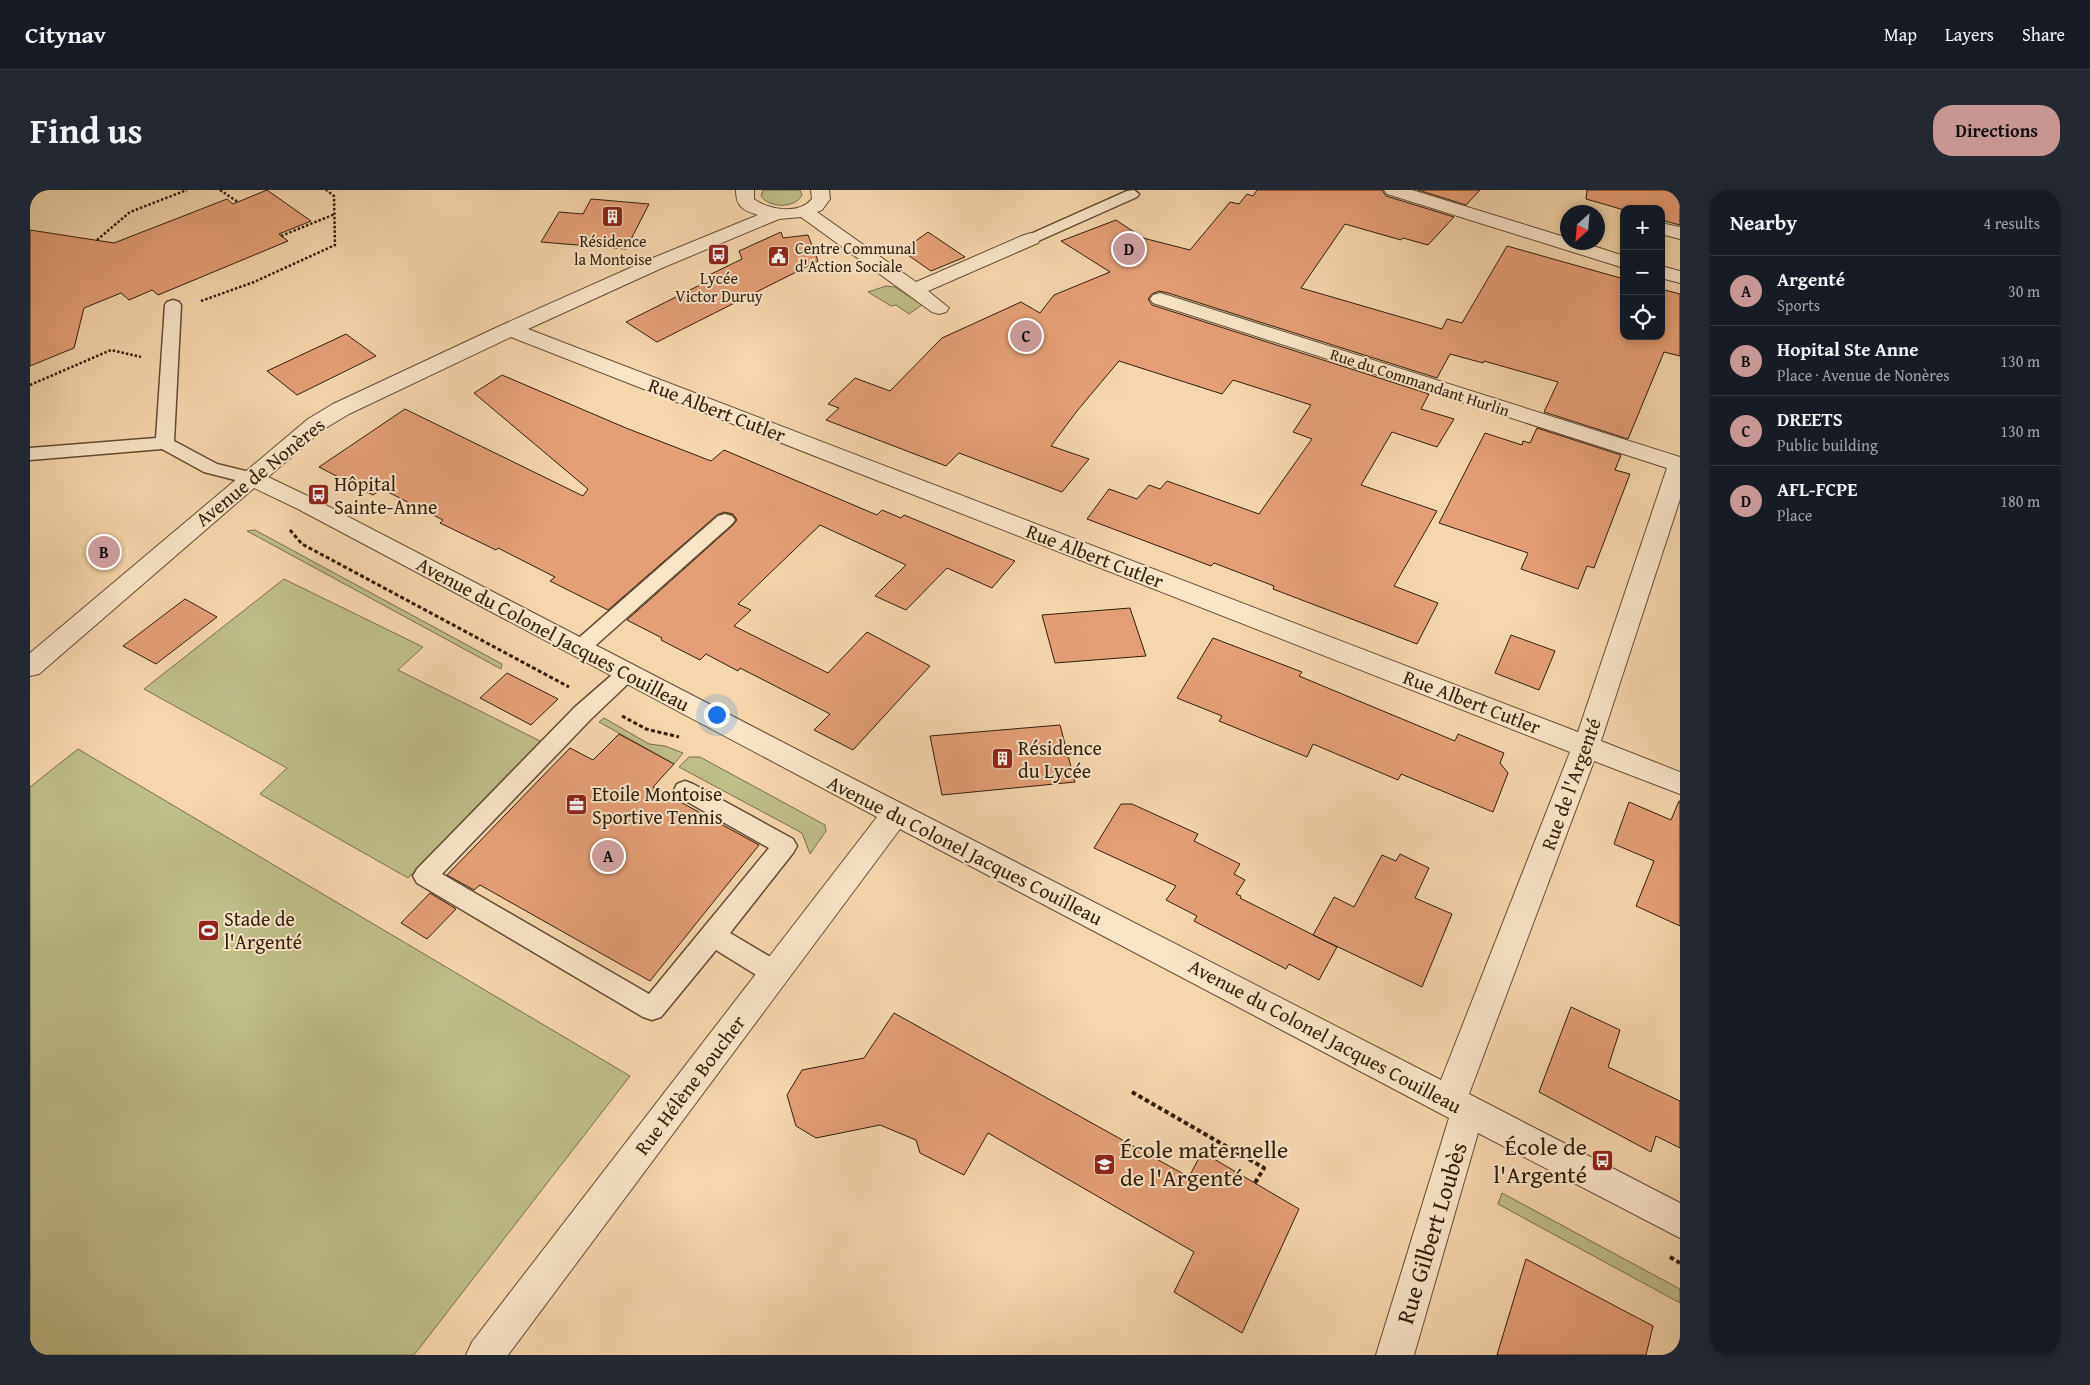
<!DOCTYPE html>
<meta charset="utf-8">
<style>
body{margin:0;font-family:"Gentium Book Plus",serif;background:#242831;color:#f1f3f6}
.controls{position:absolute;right:15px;top:15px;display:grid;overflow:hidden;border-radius:10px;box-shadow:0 2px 8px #0003}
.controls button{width:45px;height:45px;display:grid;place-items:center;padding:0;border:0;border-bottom:1px solid #363941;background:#171b24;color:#f1f3f6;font:25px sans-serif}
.compass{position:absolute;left:1530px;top:15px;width:45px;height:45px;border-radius:50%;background:#171b24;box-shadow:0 2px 8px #0003;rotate:206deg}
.you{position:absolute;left:686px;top:524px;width:18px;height:18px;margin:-12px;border:4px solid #fff;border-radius:50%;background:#1a73e8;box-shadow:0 0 0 8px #1a73e833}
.badge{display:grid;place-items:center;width:32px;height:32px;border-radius:50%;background:#c59692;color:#111;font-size:16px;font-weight:700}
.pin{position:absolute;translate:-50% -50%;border:2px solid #fff;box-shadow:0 1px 5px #0006}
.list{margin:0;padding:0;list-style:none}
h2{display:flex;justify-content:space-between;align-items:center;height:65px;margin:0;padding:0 20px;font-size:21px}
h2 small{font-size:16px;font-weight:400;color:#9ea1a6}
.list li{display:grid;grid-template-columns:32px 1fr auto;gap:15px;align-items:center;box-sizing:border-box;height:70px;padding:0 20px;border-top:1px solid #363941}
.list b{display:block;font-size:19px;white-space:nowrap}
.list p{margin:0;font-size:16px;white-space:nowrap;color:#9ea1a6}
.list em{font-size:16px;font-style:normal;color:#9ea1a6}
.icon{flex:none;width:28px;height:28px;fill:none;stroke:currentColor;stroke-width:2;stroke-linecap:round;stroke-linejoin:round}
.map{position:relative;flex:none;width:1650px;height:1165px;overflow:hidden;border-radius:20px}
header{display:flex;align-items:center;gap:30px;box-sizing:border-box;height:70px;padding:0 25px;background:#171b24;border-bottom:1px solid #363941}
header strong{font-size:24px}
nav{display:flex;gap:28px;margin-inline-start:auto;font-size:18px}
.intro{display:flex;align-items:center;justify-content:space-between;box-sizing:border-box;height:120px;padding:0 30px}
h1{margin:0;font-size:35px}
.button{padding:12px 22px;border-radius:20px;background:#c59692;color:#111;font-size:18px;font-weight:700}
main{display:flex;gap:30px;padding:0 30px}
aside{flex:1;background:#171b24;border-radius:20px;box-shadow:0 2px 8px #0003}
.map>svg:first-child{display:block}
.green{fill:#bebe87;stroke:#776e49}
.building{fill:#e69f75;stroke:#301e0b}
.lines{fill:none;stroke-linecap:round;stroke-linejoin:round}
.service-casing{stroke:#614c33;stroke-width:3}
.minor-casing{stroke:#614c33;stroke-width:2}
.path-far2{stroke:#301e0b;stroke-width:2.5;stroke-dasharray:2.5 2;stroke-linecap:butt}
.path-far1{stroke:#301e0b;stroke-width:3;stroke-dasharray:4 2.5;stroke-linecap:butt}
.path{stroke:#301e0b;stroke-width:4;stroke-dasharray:4.5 3;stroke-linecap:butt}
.service{fill:#f8e5c8;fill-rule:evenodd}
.minor{fill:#f8e5c8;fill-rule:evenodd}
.labels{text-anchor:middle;stroke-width:4;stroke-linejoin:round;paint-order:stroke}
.far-poi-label{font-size:16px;fill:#301e0b;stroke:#f8e5c8}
.far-street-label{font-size:16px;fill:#301e0b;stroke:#f8e5c8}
.street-label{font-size:20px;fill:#301e0b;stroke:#f8e5c8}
.poi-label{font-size:20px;fill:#301e0b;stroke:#f8e5c8;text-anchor:start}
.near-poi-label{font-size:24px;fill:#301e0b;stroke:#f8e5c8;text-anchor:end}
.near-street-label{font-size:24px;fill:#301e0b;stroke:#f8e5c8}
</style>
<header>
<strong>Citynav</strong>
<nav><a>Map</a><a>Layers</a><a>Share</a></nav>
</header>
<div class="intro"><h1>Find us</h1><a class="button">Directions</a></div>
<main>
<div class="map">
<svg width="1650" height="1165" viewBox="0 0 1650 1165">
<rect width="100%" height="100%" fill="#f5d7ab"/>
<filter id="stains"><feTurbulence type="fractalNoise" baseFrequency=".004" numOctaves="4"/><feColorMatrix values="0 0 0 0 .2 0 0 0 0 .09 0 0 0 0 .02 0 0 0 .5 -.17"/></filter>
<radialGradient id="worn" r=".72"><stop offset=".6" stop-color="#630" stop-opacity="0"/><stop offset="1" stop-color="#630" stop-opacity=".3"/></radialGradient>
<path class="green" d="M733,0H770L772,5C765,19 739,18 731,6Z
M856,96L865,97L892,115L879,124L866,115L861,116L838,102Z
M225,340L472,474L471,479L217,341Z
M254,389L393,457L368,480L512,552L378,688L230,604L257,578L114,499Z
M574,528L619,554L635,556L653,563L644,574L569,532Z
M48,559L600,886L384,1165H0V597Z
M659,567H670L795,635L796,641L780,664L772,643L649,577Z
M1472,1003L1650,1099V1113L1468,1014Z"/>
<path class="building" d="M237,0L281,31L249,44L258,51L128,105L122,100L99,110L91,103L54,118L44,158L0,176V40L84,53L197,9L203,14Z
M1227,0H1352L1356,6L1424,27L1398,55L1373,48L1371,50L1315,34L1271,98L1412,139L1417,129L1432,133L1477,56L1594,89V146H1631V99L1650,104V166L1634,162L1598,249L1514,222L1528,192L1454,171L1453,173L1420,164L1407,188L1138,103L1129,101L1122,104L1118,109L1122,115L1399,204L1391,219L1424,229L1407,257L1362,242L1331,295L1407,321L1364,396L1408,413L1387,454L1243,399L1244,396L1184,373L1181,376L1057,329L1079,299L1107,309L1119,295L1130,299L1137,291L1229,324L1282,249L1263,242L1281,215L1203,190L1192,204L1089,171L1047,221L1021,256L1059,269L1032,302L929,263L916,276L796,230L809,218L798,214L825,188L860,201L912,148L991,112L1010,123L1024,105L1080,82L1031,51L1086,30L1113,48L1160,60L1200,12L1209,14L1217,4L1223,6Z
M1388,0H1450L1436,15Z
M1557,0H1650V35L1631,30V19L1594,20L1556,9Z
M561,9L619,14L596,59L511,52L529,22L553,24Z
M751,42L753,48L778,45L788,71L627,152L596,132L682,89L677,86L712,69L709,61Z
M898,42L935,67L901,81L872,61Z
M316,144L346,166L267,205L237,181Z
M472,185L596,238L681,271L694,260L847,325L852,320L871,328L874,325L985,371L962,398L917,378L876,420L845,406L876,375L790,335L708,414L721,420L704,436L798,483L837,442L900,476L823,560L784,540L800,524L710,478L708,481L676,464L670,470L631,450L632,448L597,430L703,335L707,330L703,324L694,322L687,325L578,420L520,391L525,387L468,358L466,360L410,333L413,330L352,299L343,305L289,277L375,219L553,306L558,299L444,203Z
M1507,238L1591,265L1585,280L1600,284L1564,378L1557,376L1548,399L1491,379L1498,363L1409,333L1455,243L1492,255L1493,251L1500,253Z
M155,409L187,427L126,474L93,456Z
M1100,418L1116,466L1025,473L1012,425Z
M1481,445L1525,461L1509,500L1465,483Z
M1183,448L1272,482L1269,486L1425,551L1428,544L1474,563L1470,573L1478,583L1463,622L1371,584L1368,590L1283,554L1277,567L1189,531L1192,526L1147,508Z
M477,483L528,509L501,535L450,508Z
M1030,535L1045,592L912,605L900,546Z
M589,544L644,574L623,597L729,655L620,791L450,695L444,700L417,685L540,558L563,570Z
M1649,611H1650V736L1606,716L1624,671L1584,654L1599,612L1641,630Z
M1091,614H1102L1168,644L1164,651L1210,674L1204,684L1215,690L1206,704L1211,706L1210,708L1307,757L1289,790L1259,774L1256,779L1164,731L1167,726L1136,710L1146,696L1064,658Z
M1370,664L1399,678L1385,708L1422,724L1392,797L1283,745L1304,707L1324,717L1352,665L1366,671Z
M400,703L426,719L397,749L371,733Z
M1541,817L1590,840L1578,877L1650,911V958L1626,946L1621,962L1509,902Z
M864,823L1159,987L1172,962L1269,1019L1212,1143L1144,1102L1164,1062L958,943L934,985L890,963L886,950L850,935L786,948L766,936L757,905L772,880L834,868Z
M1496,1069L1623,1136L1616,1165H1467Z"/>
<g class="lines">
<defs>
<path id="service" d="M1104,0L1109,4L1107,7L1006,52H996L993,49L996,46L1097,1Z
M143,110L149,112L151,115L144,251L187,274L228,284L230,288L228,292L221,294L174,282L132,259L0,270V258L126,248L135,115L137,112Z
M695,324L702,326L705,330L702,334L557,463L550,465L543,463L540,458L543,453L688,326Z
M597,475L604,478L608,483L604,488L561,529L412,684L619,804L739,658L647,606L644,600L647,594L655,591L663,594L763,649L767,656L763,663L700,743L754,775L758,783L754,791L745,794L736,791L686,760L631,827L622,830L613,827L387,693L383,686L387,679L545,517L590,478Z"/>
<path id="minor" d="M706,0H724V9C738,20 769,25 782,9L781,0H799L800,9L792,20L787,22L886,92L994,45L1001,43L1008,45L1010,49L1008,53L898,101L919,118L916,122L909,124L902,122L771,27L749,29L632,78L498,139L1548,542L1637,278L1123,113L1120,109L1123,105L1130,103L1137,105L1650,267V309L1571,551L1650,582V604L1564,571L1439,904L1650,1013V1048L1448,943L1384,1165H1346L1419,928L870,639L478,1165H436L442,1152L847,627L268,319L224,298L9,484L0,486V463L278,229L303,214L472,135L618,70L728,25C713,20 706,17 706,0ZM481,147L1540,562L1411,890L816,585L284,309L238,287L294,239L319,224Z
M1354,0H1382L1538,48V52H1551L1594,66V78L1357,4Z
M1631,33L1650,37V49L1631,44Z
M1631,76L1650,81V93L1631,88Z"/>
</defs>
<use href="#service" class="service-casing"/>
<use href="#minor" class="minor-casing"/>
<path class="path-far2" d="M190,0L208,12
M251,46L305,24
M67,50L100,22L157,0
M171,111L224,92L305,55L304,6L296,0
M0,195L81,160L111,167"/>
<path class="path-far1" d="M260,340L272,354L539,497
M592,526L616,539L649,547"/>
<path class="path" d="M1102,902L1234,978L1225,993
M1640,1067L1650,1073"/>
<use href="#service" class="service"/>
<use href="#minor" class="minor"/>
</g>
<defs>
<symbol id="building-square" viewBox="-11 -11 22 22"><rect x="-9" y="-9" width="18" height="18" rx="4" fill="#8f2418" stroke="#f8e5c8"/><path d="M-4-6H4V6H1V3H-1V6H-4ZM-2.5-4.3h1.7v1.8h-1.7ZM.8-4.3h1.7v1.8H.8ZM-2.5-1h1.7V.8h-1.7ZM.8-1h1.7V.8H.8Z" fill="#fff"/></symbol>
<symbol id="bus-square" viewBox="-11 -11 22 22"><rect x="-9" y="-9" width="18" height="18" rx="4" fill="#8f2418" stroke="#f8e5c8"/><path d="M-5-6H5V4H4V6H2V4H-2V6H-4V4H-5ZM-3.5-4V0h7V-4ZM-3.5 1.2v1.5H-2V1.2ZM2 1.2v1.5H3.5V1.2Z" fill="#fff"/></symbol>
<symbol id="civic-square" viewBox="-11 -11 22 22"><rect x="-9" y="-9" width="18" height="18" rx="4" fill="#8f2418" stroke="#f8e5c8"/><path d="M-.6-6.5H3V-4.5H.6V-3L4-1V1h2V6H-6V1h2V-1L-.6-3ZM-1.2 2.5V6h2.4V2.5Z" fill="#fff"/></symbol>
<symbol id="office-square" viewBox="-11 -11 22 22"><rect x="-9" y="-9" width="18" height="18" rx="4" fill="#8f2418" stroke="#f8e5c8"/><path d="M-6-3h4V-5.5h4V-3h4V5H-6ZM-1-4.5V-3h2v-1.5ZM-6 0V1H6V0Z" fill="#fff"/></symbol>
<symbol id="stadium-square" viewBox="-11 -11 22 22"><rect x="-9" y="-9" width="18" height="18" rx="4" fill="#8f2418" stroke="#f8e5c8"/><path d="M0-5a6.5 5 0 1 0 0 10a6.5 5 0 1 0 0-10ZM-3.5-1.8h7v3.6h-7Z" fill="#fff"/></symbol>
<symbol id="school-square" viewBox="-11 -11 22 22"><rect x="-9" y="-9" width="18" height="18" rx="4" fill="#8f2418" stroke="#f8e5c8"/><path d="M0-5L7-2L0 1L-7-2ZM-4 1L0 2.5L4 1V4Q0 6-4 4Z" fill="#fff"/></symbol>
</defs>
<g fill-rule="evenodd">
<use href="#building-square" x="570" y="14" width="25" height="25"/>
<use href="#bus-square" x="676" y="52" width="25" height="25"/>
<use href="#civic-square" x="736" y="54" width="25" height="25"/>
<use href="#bus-square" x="276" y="292" width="25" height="25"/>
<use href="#building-square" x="960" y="556" width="25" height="25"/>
<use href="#office-square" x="534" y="602" width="25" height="25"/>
<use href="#stadium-square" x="166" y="728" width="25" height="25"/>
<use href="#bus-square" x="1560" y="958" width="25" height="25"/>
<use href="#school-square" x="1062" y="962" width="25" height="25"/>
</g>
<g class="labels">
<g class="far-poi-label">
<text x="583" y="57">Résidence<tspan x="583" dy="18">la Montoise</tspan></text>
<text x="765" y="64" text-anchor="start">Centre Communal<tspan x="765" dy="18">d'Action Sociale</tspan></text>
<text x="689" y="94">Lycée<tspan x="689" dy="18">Victor Duruy</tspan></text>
</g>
<g class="far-street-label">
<text transform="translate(1390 192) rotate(18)" y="6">Rue du Commandant Hurlin</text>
</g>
<g class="street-label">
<text transform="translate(687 220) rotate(21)" y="7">Rue Albert Cutler</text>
<text transform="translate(230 282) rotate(-39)" y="7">Avenue de Nonères</text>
<text transform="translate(1065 366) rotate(21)" y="7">Rue Albert Cutler</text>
<text transform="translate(523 444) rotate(28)" y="7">Avenue du Colonel Jacques Couilleau</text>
<text transform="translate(1442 512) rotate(21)" y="7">Rue Albert Cutler</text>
<text transform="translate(1541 594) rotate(-70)" y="7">Rue de l'Argenté</text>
<text transform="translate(935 660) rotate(27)" y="7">Avenue du Colonel Jacques Couilleau</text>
<text transform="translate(1295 846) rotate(28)" y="7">Avenue du Colonel Jacques Couilleau</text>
<text transform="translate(660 895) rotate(-53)" y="7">Rue Hélène Boucher</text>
</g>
<g class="poi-label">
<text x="304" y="301">Hôpital<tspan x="304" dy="23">Sainte-Anne</tspan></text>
<text x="988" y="565">Résidence<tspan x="988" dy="23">du Lycée</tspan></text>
<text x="562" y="611">Etoile Montoise<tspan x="562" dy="23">Sportive Tennis</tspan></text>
<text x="194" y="736">Stade de<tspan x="194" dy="23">l'Argenté</tspan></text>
</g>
<g class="near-poi-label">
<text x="1557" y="965">École de<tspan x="1557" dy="28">l'Argenté</tspan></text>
<text x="1090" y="968" text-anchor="start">École maternelle<tspan x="1090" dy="28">de l'Argenté</tspan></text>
</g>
<g class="near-street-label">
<text transform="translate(1402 1043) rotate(-73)" y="8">Rue Gilbert Loubès</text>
</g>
</g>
<rect width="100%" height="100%" filter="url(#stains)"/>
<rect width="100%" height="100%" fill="url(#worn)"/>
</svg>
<div class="controls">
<button>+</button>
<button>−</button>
<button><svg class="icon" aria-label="locate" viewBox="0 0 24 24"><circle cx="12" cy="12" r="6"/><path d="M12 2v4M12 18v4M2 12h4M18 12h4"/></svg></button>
</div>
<svg class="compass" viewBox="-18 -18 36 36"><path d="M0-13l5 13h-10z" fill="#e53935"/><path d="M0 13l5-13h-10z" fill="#9ea1a6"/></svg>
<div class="you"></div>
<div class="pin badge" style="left:578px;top:666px">A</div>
<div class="pin badge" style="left:74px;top:362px">B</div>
<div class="pin badge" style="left:996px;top:146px">C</div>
<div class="pin badge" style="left:1099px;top:59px">D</div>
</div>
<aside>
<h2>Nearby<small>4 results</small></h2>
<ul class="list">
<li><span class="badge">A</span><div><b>Argenté</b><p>Sports</p></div><em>30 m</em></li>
<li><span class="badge">B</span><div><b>Hopital Ste Anne</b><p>Place · Avenue de Nonères</p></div><em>130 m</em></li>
<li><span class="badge">C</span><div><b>DREETS</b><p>Public building</p></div><em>130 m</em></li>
<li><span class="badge">D</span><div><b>AFL-FCPE</b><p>Place</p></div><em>180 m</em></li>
</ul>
</aside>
</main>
